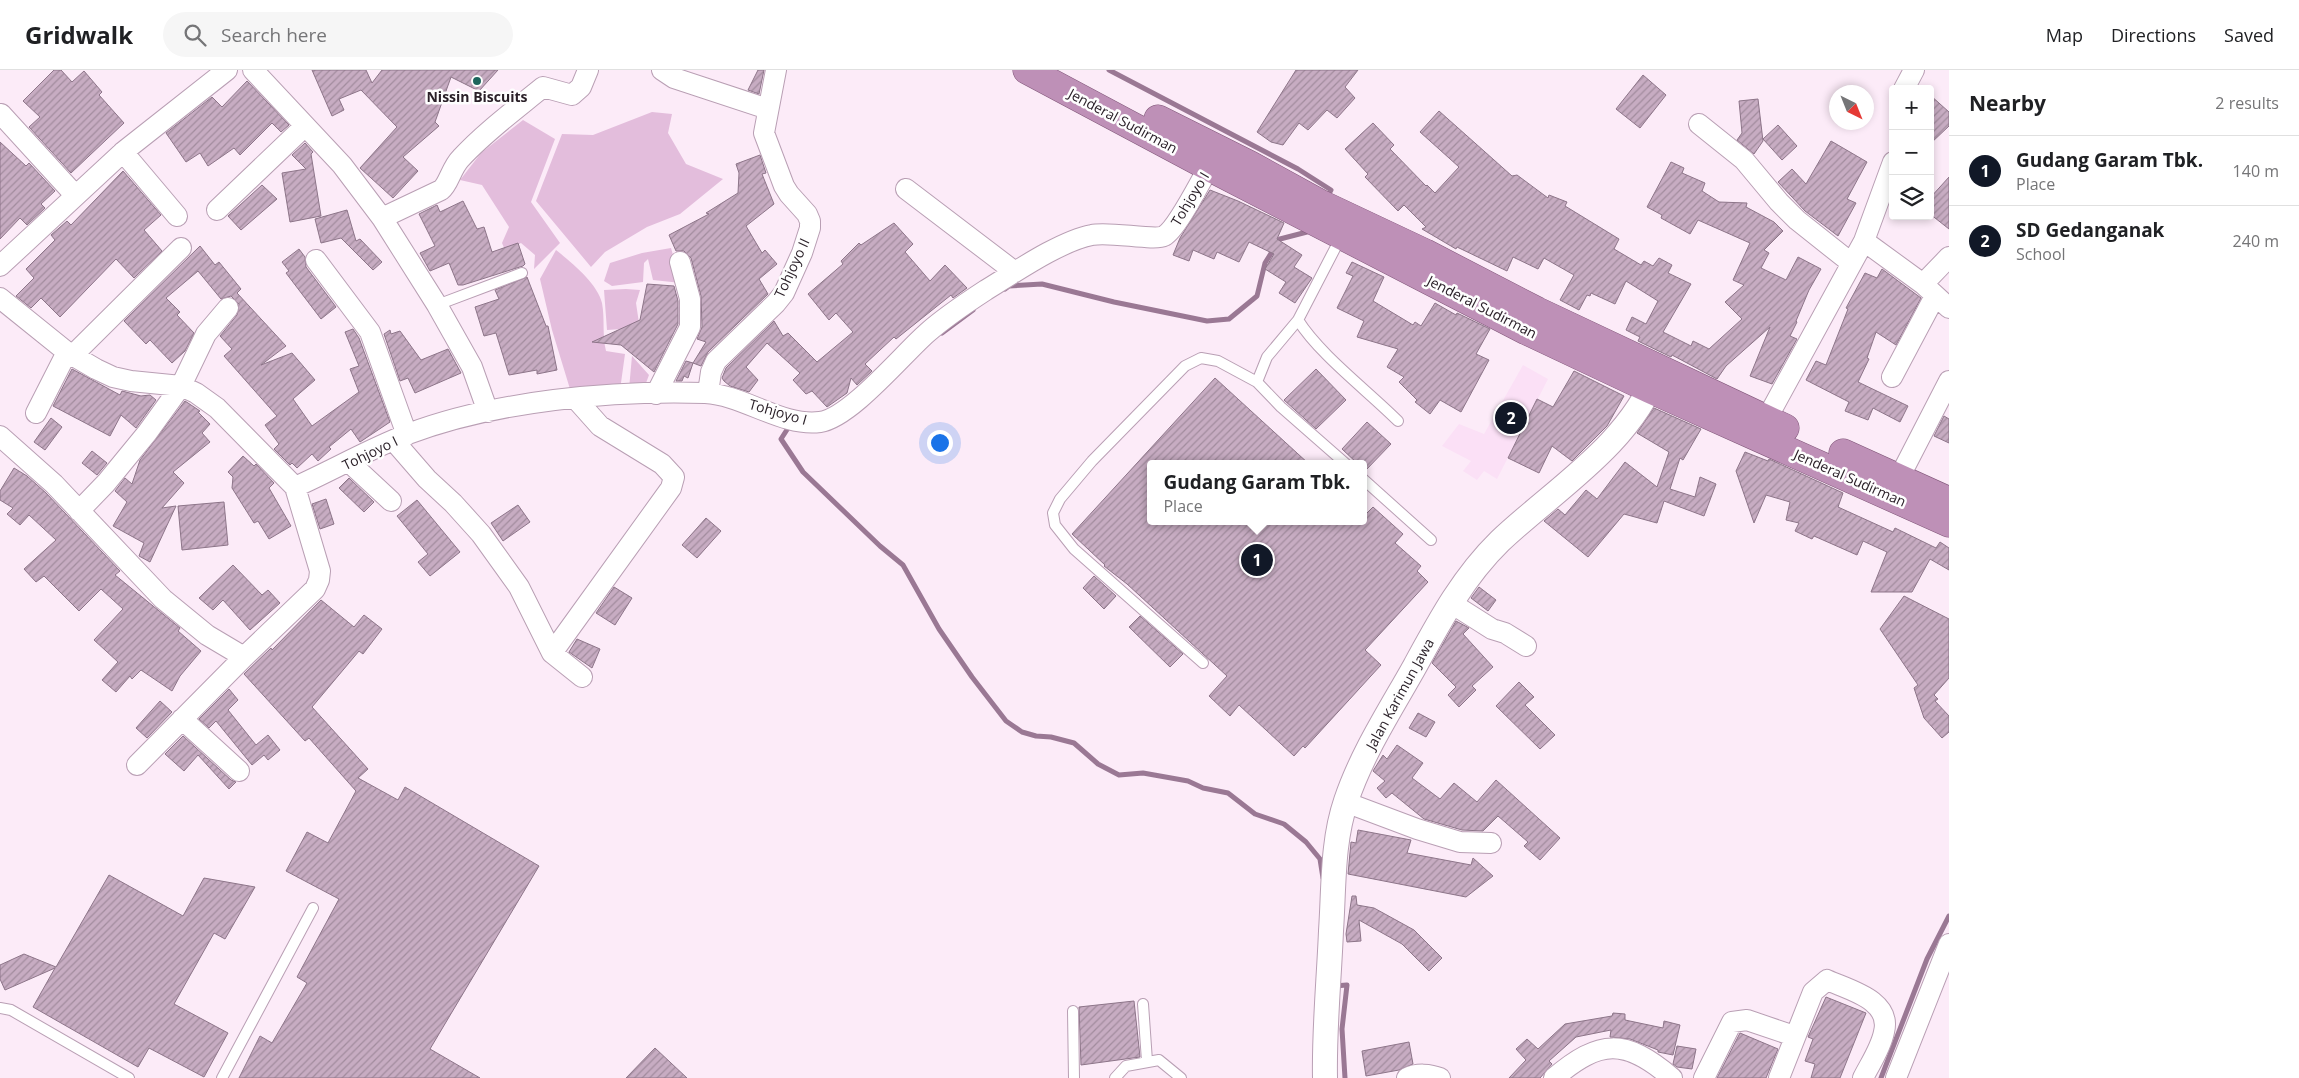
<!DOCTYPE html>
<meta charset="utf-8">
<style>
body{margin:0;font-family:"Open Sans",sans-serif;background:#f6f6f6;color:#202124}
.controls{position:absolute;right:15px;top:15px;display:grid;overflow:hidden;border-radius:5px;box-shadow:0 2px 8px #0003}
.controls button{width:45px;height:45px;display:grid;place-items:center;padding:0;border:0;border-bottom:1px solid #e0e0e0;background:#fff;color:#202124;font:25px sans-serif}
.compass{position:absolute;left:1829px;top:15px;width:45px;height:45px;border-radius:50%;background:#fff;box-shadow:0 2px 8px #0003;rotate:137deg}
.you{position:absolute;left:939px;top:372px;width:18px;height:18px;margin:-12px;border:4px solid #fff;border-radius:50%;background:#1a73e8;box-shadow:0 0 0 8px #1a73e833}
.badge{display:grid;place-items:center;width:32px;height:32px;border-radius:50%;background:#111827;color:#fff;font-size:16px;font-weight:700}
.pin{position:absolute;translate:-50% -50%;border:2px solid #fff;box-shadow:0 1px 5px #0006}
.popup{position:absolute;left:1147px;top:390px;width:220px;height:65px;box-sizing:border-box;display:grid;place-content:center;border-radius:5px;background:#fff;filter:drop-shadow(0 1px 4px #0005);font-size:16px;white-space:nowrap;color:#757577}
.popup b{font-size:19px;color:#202124}
.popup::after{content:'';position:absolute;left:50%;top:100%;margin-left:-10px;border:10px solid transparent;border-top-color:#fff}
.list{margin:0;padding:0;list-style:none}
h2{display:flex;justify-content:space-between;align-items:center;height:65px;margin:0;padding:0 20px;font-size:21px}
h2 small{font-size:16px;font-weight:400;color:#757577}
.list li{display:grid;grid-template-columns:32px 1fr auto;gap:15px;align-items:center;box-sizing:border-box;height:70px;padding:0 20px;border-top:1px solid #e0e0e0}
.list b{display:block;font-size:19px;white-space:nowrap}
.list p{margin:0;font-size:16px;white-space:nowrap;color:#757577}
.list em{font-size:16px;font-style:normal;color:#757577}
.icon{flex:none;width:28px;height:28px;fill:none;stroke:currentColor;stroke-width:2;stroke-linecap:round;stroke-linejoin:round}
.map{position:relative;flex:none;width:1949px;height:1008px;overflow:hidden}
header{display:flex;align-items:center;gap:30px;box-sizing:border-box;height:70px;padding:0 25px;background:#fff;border-bottom:1px solid #e0e0e0}
header strong{font-size:24px}
nav{display:flex;gap:28px;margin-inline-start:auto;font-size:18px}
.search{width:350px;height:45px;background:#f6f6f6;display:flex;align-items:center;gap:12px;box-sizing:border-box;padding:0 18px;border-radius:28px;color:#757577;font-size:19px}
main{display:flex}
aside{flex:1;background:#fff}
.map>svg:first-child{display:block}
.built{fill:#fbe0f6}
.grass{fill:#e3bddc}
.lines{fill:none;stroke-linecap:round;stroke-linejoin:round}
.stream{stroke:#9a7894;stroke-width:5}
.building{fill:url(#building-hatch);stroke:#8d7589}
.service-casing{stroke:#b99fb4;stroke-width:12}
.minor-casing{stroke:#b99fb4;stroke-width:22}
.tertiary-casing{stroke:#b99fb4;stroke-width:26}
.trunk-casing{stroke:#805779;stroke-width:29}
.service{stroke:#fff;stroke-width:10}
.minor{stroke:#fff;stroke-width:20}
.tertiary{stroke:#fff;stroke-width:24}
.trunk{stroke:#be90b7;stroke-width:28}
.poi-dot{fill:#1c655c;stroke:#fefefe;stroke-width:2}
.labels{text-anchor:middle;stroke-width:5;stroke-linejoin:round;paint-order:stroke}
.poi-label{font-size:14px;font-weight:bold;fill:#2a2028;stroke:#fefefe}
.street-label{font-size:14px;fill:#2a2028;stroke:#fefefe}
</style>
<header>
<strong>Gridwalk</strong>
<div class="search"><svg class="icon" aria-label="search" viewBox="0 0 24 24"><circle cx="10" cy="10" r="6"/><path d="M15 15l6 6"/></svg>Search here</div>
<nav><a>Map</a><a>Directions</a><a>Saved</a></nav>
</header>
<main>
<div class="map">
<svg width="1949" height="1008" viewBox="0 0 1949 1008">
<defs>
<pattern id="building-hatch" width="6" height="6" patternUnits="userSpaceOnUse" patternTransform="scale(1.25)"><rect width="6" height="6" fill="#c7acc2"/><path d="M-1 1l2-2M0 6l6-6M5 7l2-2" fill="none" stroke="#a28c9e"/></pattern>
</defs>
<rect width="100%" height="100%" fill="#fcebf8"/>
<path class="built" d="M1523,295L1548,309L1497,409L1484,401L1477,410L1463,401L1471,391L1442,376L1459,354L1484,364Z"/>
<path class="grass" d="M652,42L672,44L668,63L686,94L723,109L680,144L647,157L605,182L591,197L536,131L562,64L593,65Z
M523,50L555,69L531,132L560,173L534,199L535,185L521,173L505,180L502,173L509,157L482,115L460,110L481,83Z
M671,178L681,213L653,210L648,189L644,193L643,212L612,216L604,211L610,193L642,183Z
M556,180C571,192 598,214 602,233C605,249 602,265 606,281L625,284L620,320L570,319L552,260L540,209Z
M626,219L640,220L636,233L639,253L636,258L607,260L604,220Z
M632,286L649,305L643,321L629,319Z"/>
<g class="lines">
<path class="stream" d="M1109,0L1298,99L1331,120L1326,129
M1005,219L1009,216L1042,214L1114,232L1207,251L1229,249L1257,226L1265,193L1280,169L1307,162L1310,158
M942,263L973,240
M790,355L781,369L803,402L880,476L903,495L939,559L972,607L1006,651L1022,662L1036,666L1051,667L1074,673L1098,694L1119,705L1143,703L1188,711L1203,718L1228,723L1255,744L1284,754L1306,772L1320,789L1323,808
M1334,916L1347,915L1342,959L1345,1008
M1881,1008L1927,889L1949,846"/>
</g>
<path class="building" d="M54,0H61L72,12L84,1L102,22L99,25L124,53L71,103L29,57L40,47L23,31Z
M312,0H366L372,13L382,0H498L479,21L451,7L435,52L439,56L403,87L418,101L393,128L360,98L397,57L361,20L339,29L344,40L332,46Z
M758,0H764L759,24L748,20Z
M1296,0H1358L1345,17L1355,28L1337,48L1327,40L1308,60L1299,53L1283,75L1271,72L1257,62Z
M1643,5L1666,25L1640,58L1616,39Z
M247,11L289,55L281,62L272,53L240,85L234,78L208,96L200,83L186,92L166,63L212,27L222,37Z
M1930,25L1949,42V56L1930,74Z
M1758,29L1763,71L1754,84L1737,70L1742,63L1739,31Z
M1439,41L1512,106L1517,105L1548,128L1549,125L1567,132L1565,136L1619,169L1614,179L1641,195L1644,191L1653,196L1659,188L1672,195L1668,203L1691,214L1663,262L1691,276L1693,271L1709,279L1742,249L1725,232L1744,215L1733,210L1750,173L1698,150L1690,164L1661,148L1662,145L1647,137L1671,92L1684,98L1682,103L1705,113L1702,121L1719,132L1747,133L1746,137L1774,152L1783,161L1764,180L1769,183L1761,198L1786,210L1798,187L1821,199L1809,220L1796,251L1797,252L1790,266L1797,269L1772,314L1750,306L1770,257L1726,296L1717,309L1672,285L1671,287L1638,271L1640,267L1626,260L1632,247L1646,254L1658,231L1626,211L1615,234L1591,223L1590,226L1587,225L1579,240L1560,230L1574,205L1544,188L1538,199L1513,187L1507,201L1457,177L1456,179L1422,159L1426,157L1404,135L1398,141L1365,107L1368,104L1345,79L1373,53L1394,75L1390,79L1426,116L1427,115L1435,123L1459,97L1420,62Z
M1778,55L1797,76L1782,90L1763,69Z
M1831,71L1867,92L1847,129L1856,133L1838,166L1805,141L1778,112L1792,99L1806,114Z
M0,72L26,96L29,93L55,121L41,134L45,138L27,155L20,148L0,169Z
M305,73L313,82L311,84L321,146L290,152L282,103L306,99L292,85Z
M760,85L766,103L762,104L774,134L746,156L762,183L765,180L777,194L759,209L768,224L708,282L701,296L693,293L706,272L697,269L702,257L701,226L691,188L684,181H676L669,165L709,144L706,143L738,123L739,103L736,94Z
M123,101L161,145L144,160L162,181L134,208L116,189L60,247L41,228L31,238L16,226L34,208L26,199L55,170L51,165L67,151L71,155Z
M1949,107V159L1930,144V128Z
M262,115L277,129L241,160L228,146Z
M1210,120L1238,131L1284,153L1277,169L1302,185L1294,197L1312,208L1295,233L1279,223L1286,212L1265,199L1274,184L1249,172L1239,192L1217,182L1214,189L1193,180L1189,191L1173,185L1180,168Z
M463,131L477,159L484,157L492,182L518,173L525,194L523,196L463,215H458L449,193L430,201L420,183L435,176L419,144L437,135L440,142Z
M347,140L356,171L360,169L382,192L373,200L341,168L321,173L315,149Z
M894,153L913,174L905,182L930,211L945,195L967,218L953,228L951,225L896,269L894,267L865,294L872,301L857,315L851,308L847,323L827,337L812,321L806,324L793,310L800,303L767,273L746,297L758,310L749,322L730,316L724,311L722,308L726,298L774,251L783,266L788,263L817,292L853,262L836,243L829,250L808,224L843,194L841,191L859,173L861,175Z
M200,176L215,195L219,192L241,219L237,223L286,276L261,295L292,283L315,310L293,329L312,356L359,322L350,299L359,296L345,262L353,259L359,268L390,352L360,372L351,359L329,377L331,379L318,391L312,384L297,398L292,393L290,395L274,379L279,374L265,355L277,346L224,286L232,279L220,266L237,245L239,234L231,226L221,229L198,201L166,228L180,242L177,245L194,263L185,281L172,293L150,270L146,274L124,251Z
M299,179L305,187L306,197L336,237L321,249L286,203L289,201L282,192Z
M1352,192L1384,207L1373,231L1413,255L1415,252L1421,256L1435,233L1456,245L1457,243L1490,259L1476,284L1489,290L1461,342L1440,330L1430,344L1415,332L1417,330L1399,312L1404,307L1387,297L1398,279L1357,267L1364,251L1337,238L1353,206L1346,203Z
M1882,199L1921,228L1896,275L1876,262L1867,288L1869,289L1858,312L1908,336L1900,352L1873,338L1868,350L1845,341L1849,332L1806,310L1816,291L1826,295L1848,239L1846,238L1865,203L1877,208Z
M527,207L546,256H548L557,300L537,304V300L509,305L496,263L484,266L475,237L499,229L495,220Z
M647,214L674,216L678,231V254L654,302L621,275L592,272L640,250Z
M390,260L391,264L400,261L421,290L448,279L461,303L415,323L408,308L400,311L384,264Z
M686,291L693,293L688,308L684,306L682,311H676Z
M72,299L120,325L122,321L141,326L150,325L156,330L136,358L121,345L110,366L53,336Z
M1316,299L1346,330L1316,359L1284,330Z
M1574,301L1624,326L1607,356L1572,391L1552,376L1539,403L1508,388L1537,329L1553,337Z
M1215,308L1309,394H1151V451H1363V447L1373,437L1403,464L1395,473L1421,496L1417,501L1428,512L1365,580L1381,595L1305,678L1303,676L1294,686L1239,635L1230,646L1209,626L1227,606L1127,514L1104,496L1105,495L1072,464Z
M185,331L200,341L198,342L210,354L202,363L210,372L173,402L184,413L162,438L176,436L150,492L139,486L144,473L113,456L127,432L115,421L125,408L132,414L140,390Z
M1654,338L1701,359L1683,390L1680,388L1670,419L1695,427L1700,407L1716,414L1704,446L1664,431L1657,453L1624,444L1588,487L1544,451L1558,439L1565,445L1586,420L1597,429L1625,392L1657,417L1669,382L1637,363Z
M1944,346L1949,349V373L1934,366Z
M51,348L62,357L45,380L34,372Z
M1367,352L1391,374L1365,401L1363,394H1358L1342,379Z
M92,381L107,393L97,405L82,393Z
M1745,382L1768,391L1769,389L1843,423L1838,437L1893,462L1895,458L1936,478L1940,472L1949,478V500L1930,489L1912,522H1871L1887,482L1863,471L1857,485L1814,466L1812,469L1795,461L1799,453L1786,450L1790,432L1766,425L1754,453L1736,401Z
M243,386L254,396L256,394L274,413L269,418L291,456L269,469L258,451L254,453L232,418L233,407L228,402Z
M14,398L27,406L46,423L120,501L115,505L180,558L178,561L201,581L180,606L172,621L141,600L132,609L130,606L116,622L102,610L118,592L94,570L123,539L101,519L79,541L44,506L36,512L24,499L56,470L29,445L20,455L7,444L13,438L0,430V421Z
M349,408L374,432L364,442L339,418Z
M326,429L334,454L320,459L312,434Z
M417,430L460,482L430,506L418,492L428,484L397,446Z
M224,432L228,475L182,480L178,436Z
M518,435L530,452L503,471L491,453Z
M706,448L721,461L697,488L682,475Z
M233,495L262,525L268,520L280,533L250,560L223,530L213,540L199,528Z
M1094,506L1116,526L1104,539L1083,518Z
M614,517L632,528L615,555L596,543Z
M1479,517L1496,530L1488,541L1471,528Z
M1904,526L1949,549V608L1934,625L1938,629L1935,631L1949,646V662L1942,668L1924,648L1914,618L1918,615L1880,559Z
M321,530L354,557L364,545L382,559L363,584L359,581L312,637L368,699L358,708L398,730L405,717L539,796L430,979L480,1008H239L260,966L272,973L307,913L297,907L339,829L286,801L307,762L328,773L356,721L309,668L305,671L244,604L271,578L272,580Z
M1140,546L1183,584L1170,597L1129,557Z
M1456,551L1469,558L1463,564L1493,597L1472,616L1476,620L1459,637L1448,625L1456,617L1432,593Z
M577,569L600,579L592,598L569,582Z
M1519,612L1534,627L1525,635L1555,665L1540,679L1496,636Z
M229,619L238,630L228,640L256,675L268,665L280,680L268,690L264,685L252,695L216,651L209,658L199,649Z
M160,631L172,642L147,668L136,658Z
M1418,643L1435,652L1426,667L1409,658Z
M183,666L231,710L236,712L229,719L198,685L184,701L165,684Z
M1397,675L1423,693L1412,708L1440,729L1454,713L1477,732L1496,710L1560,768L1540,790L1524,776L1528,772L1498,746L1483,761L1462,760L1424,749L1392,723L1386,728L1377,718L1385,711L1373,701L1383,685L1387,689Z
M1358,760L1411,770L1407,783L1471,795L1473,788L1493,806L1466,827L1348,804L1351,772L1356,773Z
M109,805L183,846L204,808L255,817L225,869L214,863L174,934L228,963L204,1007L149,978L138,997L33,937L55,898L5,920L0,909V895L24,884L56,897Z
M1352,826H1356L1357,835L1374,838L1414,860L1442,888L1429,901L1402,874L1359,850L1361,871L1347,872L1346,864Z
M1826,927L1866,943L1840,1008H1811L1815,994L1805,991L1813,969L1808,967Z
M1134,931L1140,987L1081,995L1079,937Z
M1613,943L1625,944V950L1663,958L1664,951L1680,955L1673,985L1658,982V980L1630,969L1610,967L1611,960L1576,967L1549,991L1552,994L1540,1008H1509L1526,990L1516,979L1527,969L1538,979L1565,954L1612,946Z
M1740,963L1778,979L1766,1008H1717Z
M1409,972L1413,994L1399,1000L1366,1006L1362,981Z
M1677,976L1696,979L1692,999L1677,997L1673,994Z
M655,978L687,1008H626Z"/>
<g class="lines">
<defs>
<path id="service" d="M1341,167L1298,250C1319,284 1368,321 1398,351
M437,235L522,203
M1298,250L1267,287L1257,312L1281,337L1346,394
M1363,409L1431,470
M1203,593L1074,479L1055,455L1053,443L1060,429L1092,391L1185,296L1201,288L1218,291L1257,312
M1143,934L1147,991
M0,938L11,940L129,1008
M1073,941L1074,1008
M222,1008L313,838
M1115,1008L1126,996L1159,990L1181,1008"/>
<path id="minor" d="M253,0L342,95L382,148L437,235L472,297L488,342
M662,0L674,8L768,39
M1904,19L1914,0
M1,44L75,125
M1699,54L1744,90L1779,132L1797,150L1850,192
M123,82L177,146
M906,119L1015,202
M217,140L305,56
M382,148L441,120C449,114 451,98 461,88C485,62 516,39 543,17L572,25L581,17L588,0
M1864,171L1923,214L1949,238
M316,190L370,262L407,365
M0,196L123,82L227,0
M1923,214L1949,187
M0,228L67,282L96,299L113,307L131,311L181,316L196,323L217,338L295,417L320,501L319,510L315,519L244,587L207,565L163,529L54,414L0,366
M73,285L181,178
M1892,307L1935,226
M708,323L711,302L716,291L776,233L784,223L802,183L810,158V151L807,144L789,124L784,116L764,63L776,0
M656,324L690,257V229L680,192
M36,343L67,282
M1766,350L1864,171L1893,92
M394,371L427,409L453,433L481,464L519,517L552,583L582,607
M349,392L391,431
M1899,408L1949,311
M295,417C333,400 369,379 408,364C495,331 612,320 705,323C744,325 782,357 820,352C850,348 903,284 927,263C945,247 966,233 986,220C1014,203 1060,171 1092,165C1109,161 1154,171 1164,166C1177,159 1200,112 1209,97
M79,441L106,413L147,363L181,316L206,264L228,238
M1451,533L1492,559L1505,563L1526,576
M552,583L671,418L674,407L662,394L600,356L575,328
M182,649L239,701
M137,695L244,587
M1345,732L1417,759L1460,772L1491,773
M1407,1008C1417,1003 1430,1004 1440,1008
M1554,1008C1600,969 1625,968 1672,1008
M1704,1008L1732,952L1747,950L1794,966
M1779,1008L1813,922L1827,910C1849,920 1892,930 1884,962C1881,978 1870,994 1863,1008
M1896,1008L1949,874"/>
<path id="tertiary" d="M1325,1008C1324,959 1329,910 1331,861C1334,817 1332,772 1346,731C1362,683 1391,639 1415,596C1439,552 1463,507 1500,471C1555,419 1629,375 1657,302"/>
<path id="trunk" d="M1027,0L1209,97L1527,261L1650,319L1949,453
M1158,49L1250,95L1321,134L1425,183L1537,241L1785,358
M1843,383L1949,431"/>
</defs>
<use href="#service" class="service-casing"/>
<use href="#minor" class="minor-casing"/>
<use href="#tertiary" class="tertiary-casing"/>
<use href="#trunk" class="trunk-casing"/>
<use href="#service" class="service"/>
<use href="#minor" class="minor"/>
<use href="#tertiary" class="tertiary"/>
<use href="#trunk" class="trunk"/>
</g>
<circle class="poi-dot" cx="477" cy="11" r="5"/>
<g class="labels">
<g class="poi-label">
<text x="477" y="32">Nissin Biscuits</text>
</g>
<g class="street-label">
<text transform="translate(1123 51) rotate(28)" y="5">Jenderal Sudirman</text>
<text transform="translate(1190 129) rotate(-59)" y="5">Tohjoyo I</text>
<text transform="translate(792 198) rotate(-65)" y="5">Tohjoyo II</text>
<text transform="translate(1482 237) rotate(27)" y="5">Jenderal Sudirman</text>
<text transform="translate(778 342) rotate(16)" y="5">Tohjoyo I</text>
<text transform="translate(370 383) rotate(-26)" y="5">Tohjoyo I</text>
<text transform="translate(1850 408) rotate(24)" y="5">Jenderal Sudirman</text>
<text transform="translate(1400 624) rotate(-61)" y="5">Jalan Karimun Jawa</text>
</g>
</g>
</svg>
<div class="controls">
<button>+</button>
<button>−</button>
<button><svg class="icon" aria-label="layers" viewBox="0 0 24 24"><path d="M12 4l9 5-9 5-9-5zM3 14l9 5 9-5"/></svg></button>
</div>
<svg class="compass" viewBox="-18 -18 36 36"><path d="M0-13l5 13h-10z" fill="#e53935"/><path d="M0 13l5-13h-10z" fill="#757577"/></svg>
<div class="you"></div>
<div class="pin badge" style="left:1257px;top:490px">1</div>
<div class="popup"><b>Gudang Garam Tbk.</b>Place</div>
<div class="pin badge" style="left:1511px;top:348px">2</div>
</div>
<aside>
<h2>Nearby<small>2 results</small></h2>
<ul class="list">
<li><span class="badge">1</span><div><b>Gudang Garam Tbk.</b><p>Place</p></div><em>140 m</em></li>
<li><span class="badge">2</span><div><b>SD Gedanganak</b><p>School</p></div><em>240 m</em></li>
</ul>
</aside>
</main>
